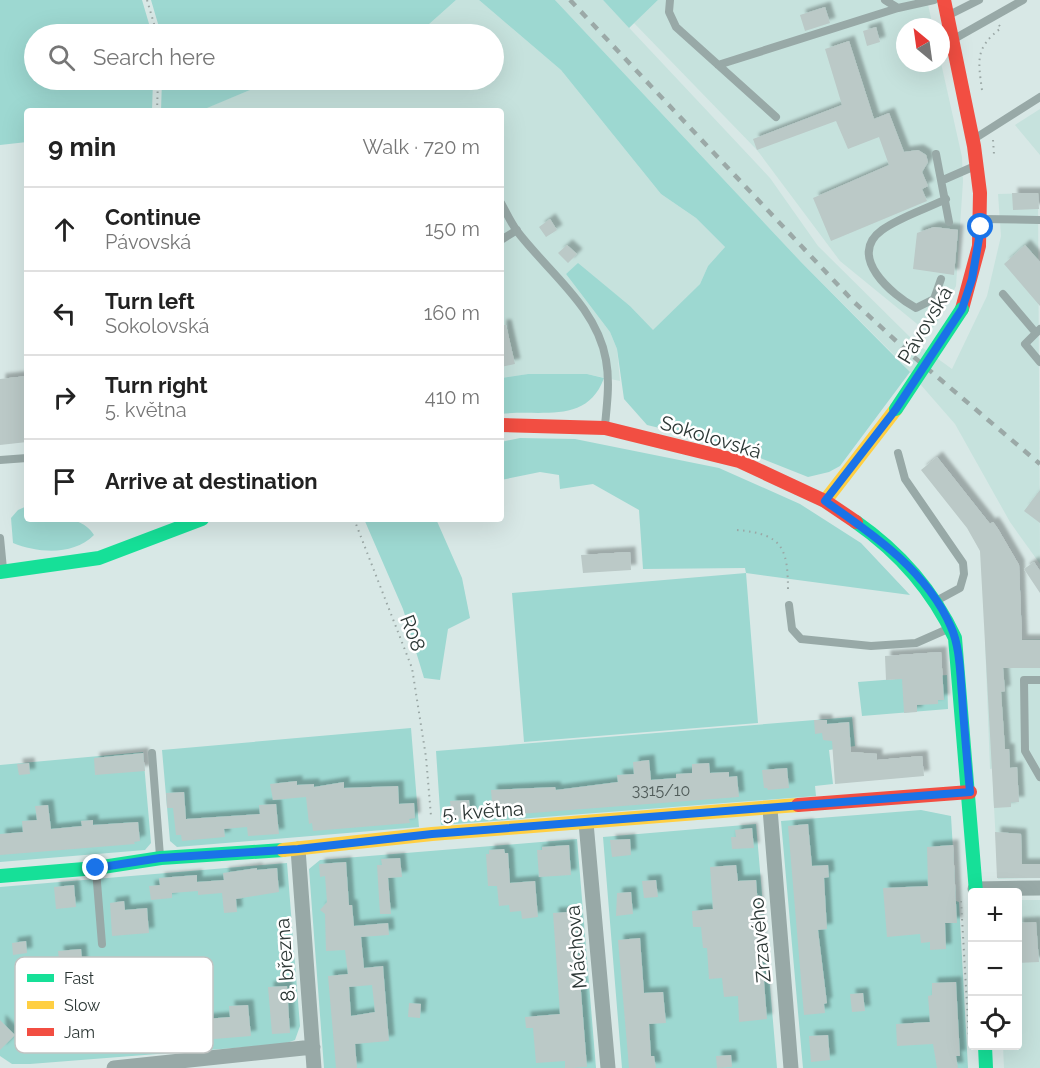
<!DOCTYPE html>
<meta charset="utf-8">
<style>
body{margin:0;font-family:Raleway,sans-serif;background:#f6f6f6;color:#222}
.controls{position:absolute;right:18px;bottom:18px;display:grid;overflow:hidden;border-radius:6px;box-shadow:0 6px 24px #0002}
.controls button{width:54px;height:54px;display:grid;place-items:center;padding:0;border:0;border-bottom:2px solid #e0e0e0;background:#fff;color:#222;font:30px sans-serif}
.compass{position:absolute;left:896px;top:18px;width:54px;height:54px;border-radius:50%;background:#fff;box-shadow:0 6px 24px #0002;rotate:331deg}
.stop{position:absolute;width:18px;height:18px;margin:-14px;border:4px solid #1a73e8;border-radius:50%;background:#fff}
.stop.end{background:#1a73e8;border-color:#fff;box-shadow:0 2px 6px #0008}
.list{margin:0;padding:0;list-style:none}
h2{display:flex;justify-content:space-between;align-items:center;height:78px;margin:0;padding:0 24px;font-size:26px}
h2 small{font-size:20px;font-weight:400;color:#767676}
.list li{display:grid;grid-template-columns:39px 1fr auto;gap:18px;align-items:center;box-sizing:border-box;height:84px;padding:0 24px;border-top:2px solid #e0e0e0}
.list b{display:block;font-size:22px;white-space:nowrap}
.list p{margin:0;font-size:20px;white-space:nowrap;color:#767676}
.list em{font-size:20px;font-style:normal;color:#767676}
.icon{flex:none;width:33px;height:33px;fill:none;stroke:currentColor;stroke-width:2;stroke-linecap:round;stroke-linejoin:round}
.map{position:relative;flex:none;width:1040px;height:1068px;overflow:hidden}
.search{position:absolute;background:#fff;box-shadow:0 6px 24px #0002;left:24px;top:24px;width:480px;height:66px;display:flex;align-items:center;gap:15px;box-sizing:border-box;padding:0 21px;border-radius:33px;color:#767676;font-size:22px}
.panel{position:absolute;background:#fff;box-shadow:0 6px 24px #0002;left:24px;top:108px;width:480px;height:414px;border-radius:6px}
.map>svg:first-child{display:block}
.built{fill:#c6e2dd}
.green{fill:#9dd8d1}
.building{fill:#bbc9c7;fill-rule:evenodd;filter:url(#shadow)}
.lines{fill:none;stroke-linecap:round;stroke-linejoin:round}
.path{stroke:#9aa7a5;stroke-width:2;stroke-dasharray:1.5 4.5;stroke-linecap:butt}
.lane{stroke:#98a9a7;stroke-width:8}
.street{stroke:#98a9a7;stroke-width:15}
.fast{stroke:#16e098;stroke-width:14}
.slow{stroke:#ffcf43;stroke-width:14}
.jam{stroke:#f24e42;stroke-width:14}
.rail{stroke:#9ba9a7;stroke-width:4.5;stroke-dasharray:8 8;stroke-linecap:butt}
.fast-bridge{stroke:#16e098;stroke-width:14}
.route{stroke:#1a73e8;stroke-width:8}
.labels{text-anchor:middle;stroke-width:5;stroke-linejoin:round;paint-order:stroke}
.number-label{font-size:16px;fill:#505c5a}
.street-label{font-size:20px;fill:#2c3735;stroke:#fff}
.key{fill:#fff;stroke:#c0c3c2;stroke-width:1.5}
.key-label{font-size:16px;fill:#2c3735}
</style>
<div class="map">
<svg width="1040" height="1068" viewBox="0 0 1040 1068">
<defs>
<filter id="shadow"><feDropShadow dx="5.5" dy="-5.5" stdDeviation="1.5" flood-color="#0004"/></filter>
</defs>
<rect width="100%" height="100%" fill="#d8e8e6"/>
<path class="built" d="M456,0H479L561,70L661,194L696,218L725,247L708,266L700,284L653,331L630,306L578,264L566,274L610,332L617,349L620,381L587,374H528L501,378V111H208L206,108L274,80H494V34H418Z
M555,0H603L770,178L818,246L916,343L952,369L987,296L1001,236L998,194L1038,193L1040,564L1010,522L955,424L900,361L801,262Z
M658,0H927L933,27H905V63H941L962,157L963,181L956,286L936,325L927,332L840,261L757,150L634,23Z
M1040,109V155L1015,125Z
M1040,639V878L998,879L993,789L995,768L990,769L985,641Z
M1018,900H1040V1068H1004L1003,1046H1018Z"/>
<path class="green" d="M0,0H142L152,34H34V80H153L152,111H27V142L0,145Z
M151,0H456L418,34L387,32L382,34H161Z
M479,0H555L801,262L910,372L840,466L829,472L808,477L722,443L647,425L624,399L617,349L610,332L566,274L578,263L630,306L653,330L700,284L708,266L725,247L696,218L661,194L561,70Z
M603,0H658L629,28Z
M162,80H274L207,108L208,111H161Z
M528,374H587L604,378C587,425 541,409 501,414V378Z
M520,438L575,439L719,468L800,504L861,543L910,595L746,573L758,723L524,742L512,593L746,573L745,568L643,569L639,510L593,484L560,489L559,475L540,472L501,480V442Z
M27,506V519C49,519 81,513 94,535C73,556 38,553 13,543L11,518L18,510Z
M364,519H436L462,578L470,618L448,629L440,680L424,678L403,609Z
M947,675L948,709L862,716L858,682Z
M852,717L855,746L829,750L833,784L815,786L816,796L441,825L436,751Z
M411,728L419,827L177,847L170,841L162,750Z
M143,752L151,843L145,850L0,862V765Z
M921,810L951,816L956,901L959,902L968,1068H803L781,821Z
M756,824L777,1068H622L603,837Z
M577,839L596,1068H324L309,869L320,860Z
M287,863L300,1026L295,1040L284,1044L30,1064H12L0,1056V887Z"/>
<path class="building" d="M825,7L830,23L805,31L800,15Z
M876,27L880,42L867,46L863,31Z
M849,41L874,119L889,113L904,152L918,150L926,155L928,162L922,172L928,186L922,189L927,201L831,241L813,198L889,165L879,137L848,149L836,121L757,150L753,139L842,105L825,49Z
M1012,193H1038L1039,209L1013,210Z
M550,219L557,230L546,237L539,227Z
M934,227L958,230L954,275L913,269L917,233Z
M567,245L577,254L568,263L558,253Z
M1025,245L1040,262V306L1004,264Z
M501,325H506L515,364L501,367Z
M27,376V442L0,445V379Z
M937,457L990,524L993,522L998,529L1019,565L1022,640H1040V668H1003L1005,691L1001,692L1005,749H1009L1010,768L1017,767L1019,802H1011V807L994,808L980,551L967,528L921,470Z
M1040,490V523L1024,511Z
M630,552L631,570L583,573L581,555Z
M1034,562L1040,571V593L1024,569Z
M941,652L944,700H938V704L917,705V712L904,713L902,679L886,680L885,656Z
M814,720H827V724L849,722L851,752L877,754V760L922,756L924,776L835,784L832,741L823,740L822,733L815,734Z
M143,753L145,771L95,775L94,758Z
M649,760L651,780L676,778V774L692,773V764L709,763L710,773L729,772V777L737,776L739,797L493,816L491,790L555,787L556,790L618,782L617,775L634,774L633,762Z
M29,763L30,774L19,775L17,764Z
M787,768L789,788L768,790L767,788H764L762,770Z
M297,781V785L314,784V787L344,782V788L398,786L399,804L414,803L415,818L409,819L410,823L313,831L312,823L309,824L306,797L273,800L270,784Z
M184,792L186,819L260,814L259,805L276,804L279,834L248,836L247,827L224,829L225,837L182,841L181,835H176L173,808H167L166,793Z
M469,800L471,818L452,820L450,801Z
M48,805L51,829L82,826L81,821L93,820V825L138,822L140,841L134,842L135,844L0,855V834L23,832L22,821L37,820L35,806Z
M808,824L812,866L828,865L829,877L824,878L827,929L818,930L827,1003L824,1004L825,1013L804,1015L788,826Z
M752,828L754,848L732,849L731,837H736L735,830Z
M995,832L1021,834L1022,864H1040V878H997Z
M630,839L631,855L612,857L610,840Z
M569,845L571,875L539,877L537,850H542V847Z
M953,845L957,923H945L946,949L930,950V942L921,943L920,934L887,937L883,888L928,886L927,847Z
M504,849L505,853H508L510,883L535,881L538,917L522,919L521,911L510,912L509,905L499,906L497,886H488L486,854H489V850Z
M400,858L402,877L388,878L391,914H380L377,865H382L381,859Z
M346,862L349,905H352L354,926L388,923L389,935L361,937L364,968L383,966L389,1041L355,1044L357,1068H336L328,976L348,974L345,950L326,951L325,914L320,910L327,902L325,876L320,877L319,864ZM372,985L375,1012L351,1016L349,987Z
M736,865L738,881L756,880L767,1019L739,1022L738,996L724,997L722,978L709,979L707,948H703L701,927H693L692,911L713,909L710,867Z
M257,868V870L277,868L279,892L236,899L237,912L224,913L222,893L198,895V891L172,893V898L151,900L149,886L160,885L159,878L197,875V882L224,880L223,873Z
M656,880L658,897L644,898L642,881Z
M74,885L76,907L56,909L54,887Z
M631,892L633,914L616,916L617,893Z
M124,901L125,910L147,908L149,933L112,936L110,903Z
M568,912V916H575L587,1067L572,1068H565V1061L536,1063L533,1028H526L525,1017L560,1014L553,913Z
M1036,922L1039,962L1017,963V923Z
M640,938L644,993L663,992L666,1023L649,1024L651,1056H654L656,1068H629L618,940Z
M26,941L27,953L13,955L12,943Z
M81,949L83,971L61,976L58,951Z
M956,982L960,1056H956L958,1068H937L933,1044L897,1046L896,1024L930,1022L928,996L932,995V983Z
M287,986L290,1033L272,1034L268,987Z
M863,993L865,1011L852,1012L850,994Z
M409,1003L421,1004L420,1018L408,1017Z
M248,1005L251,1036L116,1047L115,1038L91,1039L92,1049L74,1050L72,1027L192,1016L193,1020L230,1017L229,1006Z
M0,1020L15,1035L0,1050Z
M828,1035L830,1060L811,1062L809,1036Z
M731,1055L732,1067L717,1068L716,1056Z"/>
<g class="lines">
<path class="path" d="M147,0L157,34
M982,90C978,60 975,48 1001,28L999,25
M157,111L158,80
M993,140L994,154
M354,519L412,668L426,757L431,816
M737,530C784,534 788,549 788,593
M961,901L969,1039"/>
<path class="lane" d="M670,0L669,12L676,27L776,117
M885,0L898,8L934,0
M951,14L979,0
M954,39L1023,0
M718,65L898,8
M974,139L1040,97
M936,154L949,222
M943,180L975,166
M501,203C506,212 511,223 517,231C548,272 597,307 606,360C610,382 607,404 605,425
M983,219L1040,220
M501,240L517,230
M941,279L934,299L916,308C892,295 846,256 882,230C900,217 926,209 946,199
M1003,294L1036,333L1040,329
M1036,333L1025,344L1040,362
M898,453L905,479L963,563L964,574L960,588L936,601
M0,460L27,458
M0,538L3,569
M789,605L792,629L801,639L871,646L916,643L950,628
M1040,680H1024L1025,751L1040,777
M152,753L160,856
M96,870L102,944"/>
<path class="street" d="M770,809L791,1068
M586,823L608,1068
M298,849L314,1068
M975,889L1040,888
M114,1068L313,1047"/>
<path class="fast" d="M856,522C899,552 933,591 955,638L976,892
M0,572L99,558L202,519
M0,876L96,868L161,858L283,850
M985,1046L986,1068"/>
<path class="slow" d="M825,501L896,409
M283,850L432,834L798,805"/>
<path class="jam" d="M944,0L974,146L980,193L979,246L962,309
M501,425L605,428L739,461L825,501L856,522
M798,805L970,792"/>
<path class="rail" d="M570,0L854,302L908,352L1040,464"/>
<path class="fast-bridge" d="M896,409L962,309"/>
</g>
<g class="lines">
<path class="route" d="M96,868L160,858L298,849L432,834L970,792C967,759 964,727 962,695C960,673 960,647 951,627C927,571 874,535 825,501L896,409L962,309L972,279L981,227"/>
</g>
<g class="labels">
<g class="number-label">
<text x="661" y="796">3315/10</text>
</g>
<g class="street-label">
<text transform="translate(925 325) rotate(-59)" y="7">Pávovská</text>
<text transform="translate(711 437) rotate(17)" y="7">Sokolovská</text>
<text transform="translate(413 633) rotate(69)" y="7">R08</text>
<text transform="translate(483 811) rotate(-4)" y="7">5. května</text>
<text transform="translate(760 940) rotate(-95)" y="7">Zrzavého</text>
<text transform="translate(576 947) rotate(-95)" y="7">Máchova</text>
<text transform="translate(285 960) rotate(-94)" y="7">8. března</text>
</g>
</g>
<rect x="15" y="957" width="198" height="96" rx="9" class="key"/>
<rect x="27" y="974" width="27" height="8" fill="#16e098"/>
<rect x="27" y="1001" width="27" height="8" fill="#ffcf43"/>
<rect x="27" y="1028" width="27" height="8" fill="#f24e42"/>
<g class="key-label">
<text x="64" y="984">Fast</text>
<text x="64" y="1011">Slow</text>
<text x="64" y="1038">Jam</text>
</g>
</svg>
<div class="controls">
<button>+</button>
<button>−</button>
<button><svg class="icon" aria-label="locate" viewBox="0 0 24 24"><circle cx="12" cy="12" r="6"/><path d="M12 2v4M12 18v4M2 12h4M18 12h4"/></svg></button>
</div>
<svg class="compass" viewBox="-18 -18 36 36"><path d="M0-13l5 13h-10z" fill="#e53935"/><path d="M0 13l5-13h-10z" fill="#767676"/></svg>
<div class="stop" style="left:981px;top:227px"></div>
<div class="stop end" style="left:96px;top:868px"></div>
<div class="search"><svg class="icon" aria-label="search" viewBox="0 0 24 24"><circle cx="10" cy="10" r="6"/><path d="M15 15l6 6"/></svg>Search here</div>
<section class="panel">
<h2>9 min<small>Walk · 720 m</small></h2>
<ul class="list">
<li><svg class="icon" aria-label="ahead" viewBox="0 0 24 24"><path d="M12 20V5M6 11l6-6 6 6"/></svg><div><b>Continue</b><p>Pávovská</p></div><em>150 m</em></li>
<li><svg class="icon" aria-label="left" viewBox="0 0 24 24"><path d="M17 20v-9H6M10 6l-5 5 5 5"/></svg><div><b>Turn left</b><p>Sokolovská</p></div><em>160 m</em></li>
<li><svg class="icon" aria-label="right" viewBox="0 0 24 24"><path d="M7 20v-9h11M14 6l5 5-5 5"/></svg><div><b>Turn right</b><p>5. května</p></div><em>410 m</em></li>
<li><svg class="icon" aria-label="arrive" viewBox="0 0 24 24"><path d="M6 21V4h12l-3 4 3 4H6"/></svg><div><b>Arrive at destination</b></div></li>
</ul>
</section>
</div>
